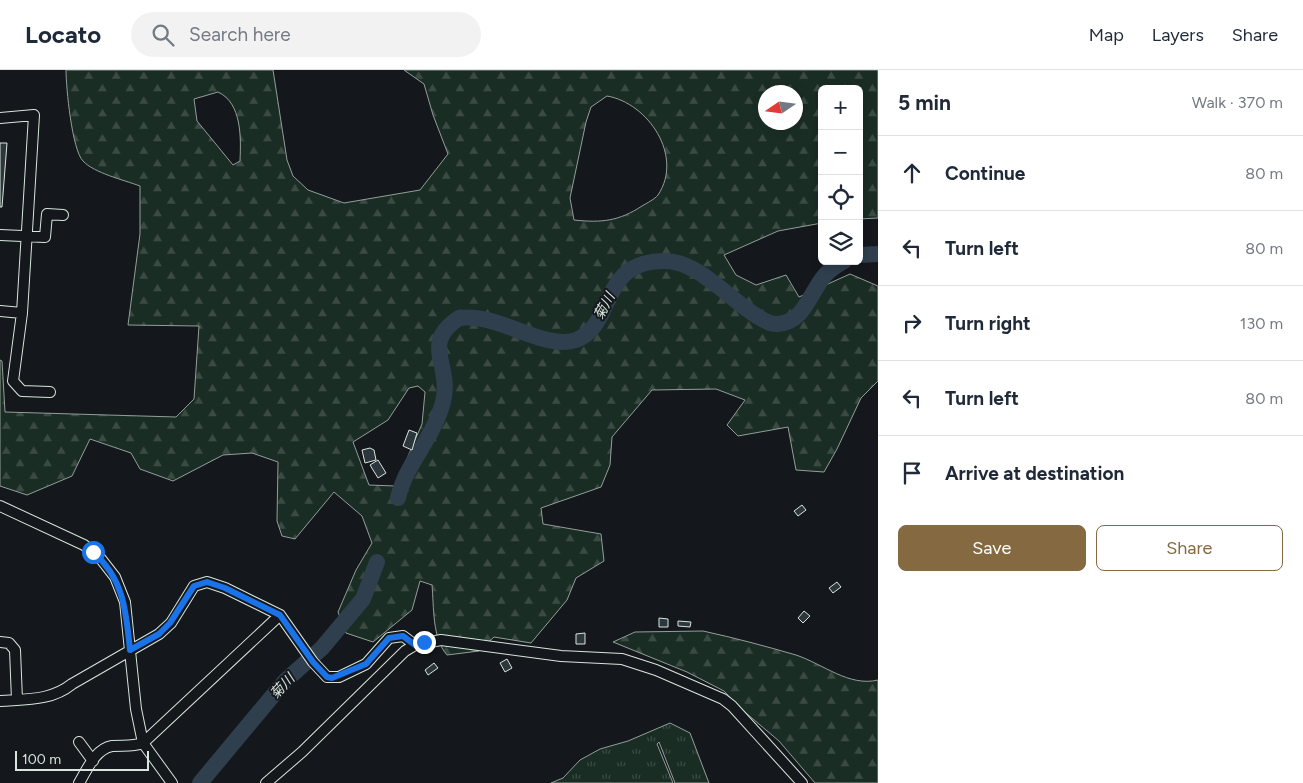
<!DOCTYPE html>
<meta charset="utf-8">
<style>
body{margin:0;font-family:Figtree,"Noto Sans JP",sans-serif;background:#f2f2f3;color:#1f2937}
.controls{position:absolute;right:15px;top:15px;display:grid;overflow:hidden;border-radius:8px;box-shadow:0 2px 8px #0003}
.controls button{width:45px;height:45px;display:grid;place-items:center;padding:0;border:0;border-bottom:1px solid #e0e1e3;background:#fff;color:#1f2937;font:25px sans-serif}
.compass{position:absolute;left:758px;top:15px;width:45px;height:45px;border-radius:50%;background:#fff;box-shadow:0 2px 8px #0003;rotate:257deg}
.scale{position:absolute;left:15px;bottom:12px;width:134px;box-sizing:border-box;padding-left:5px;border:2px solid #d8e6dc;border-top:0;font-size:14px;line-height:18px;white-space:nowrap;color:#d8e6dc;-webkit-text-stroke:4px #14181c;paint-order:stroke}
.stop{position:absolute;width:15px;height:15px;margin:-11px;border:4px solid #1a73e8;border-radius:50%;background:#fff}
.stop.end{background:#1a73e8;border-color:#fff;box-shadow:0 1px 5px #0008}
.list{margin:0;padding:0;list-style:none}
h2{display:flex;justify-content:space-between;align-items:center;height:65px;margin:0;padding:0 20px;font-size:21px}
h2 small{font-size:16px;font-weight:400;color:#747a83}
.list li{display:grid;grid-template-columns:32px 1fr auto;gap:15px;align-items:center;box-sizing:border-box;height:75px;padding:0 20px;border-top:1px solid #e0e1e3}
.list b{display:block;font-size:19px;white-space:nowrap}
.list em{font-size:16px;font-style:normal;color:#747a83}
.actions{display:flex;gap:10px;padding:15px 20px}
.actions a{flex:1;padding:11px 0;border:1px solid #846941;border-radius:8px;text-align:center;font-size:18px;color:#846941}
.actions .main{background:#846941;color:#fff}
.icon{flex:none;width:28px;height:28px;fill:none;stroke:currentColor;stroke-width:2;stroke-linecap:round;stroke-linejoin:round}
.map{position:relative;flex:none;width:878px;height:713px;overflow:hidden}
header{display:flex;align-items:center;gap:30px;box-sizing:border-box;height:70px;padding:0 25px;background:#fff;border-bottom:1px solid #e0e1e3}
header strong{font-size:24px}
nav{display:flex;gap:28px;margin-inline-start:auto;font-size:18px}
.search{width:350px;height:45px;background:#f2f2f3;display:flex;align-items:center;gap:12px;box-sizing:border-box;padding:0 18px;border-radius:28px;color:#747a83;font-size:19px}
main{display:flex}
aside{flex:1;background:#fff}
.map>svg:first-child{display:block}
.grass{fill:url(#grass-tufts);stroke:#939e99}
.forest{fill:url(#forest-firs);stroke:#939e99;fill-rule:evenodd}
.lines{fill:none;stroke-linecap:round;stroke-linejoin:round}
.river{stroke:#2f3f4d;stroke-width:16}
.building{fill:#2c363c;stroke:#d8e6dc}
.minor-casing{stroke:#d8e6dc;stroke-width:12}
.minor{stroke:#14181c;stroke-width:10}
.route{stroke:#1a73e8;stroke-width:6}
.labels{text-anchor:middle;stroke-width:4;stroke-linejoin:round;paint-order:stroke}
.water-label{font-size:14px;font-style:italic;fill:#d8e6dc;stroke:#14181c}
</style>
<header>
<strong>Locato</strong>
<div class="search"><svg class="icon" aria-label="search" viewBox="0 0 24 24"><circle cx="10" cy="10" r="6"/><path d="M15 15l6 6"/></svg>Search here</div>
<nav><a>Map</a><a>Layers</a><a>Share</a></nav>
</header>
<main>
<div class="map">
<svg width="878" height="713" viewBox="0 0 878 713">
<defs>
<pattern id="grass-tufts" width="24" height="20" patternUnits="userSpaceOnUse" patternTransform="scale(1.25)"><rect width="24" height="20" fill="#1a2d24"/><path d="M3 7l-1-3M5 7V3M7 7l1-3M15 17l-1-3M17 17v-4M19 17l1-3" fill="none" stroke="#3b4b43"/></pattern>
<pattern id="forest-firs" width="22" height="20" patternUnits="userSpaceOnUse" patternTransform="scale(1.25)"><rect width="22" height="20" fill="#1a2d24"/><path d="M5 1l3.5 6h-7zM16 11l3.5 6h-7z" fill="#3b4b43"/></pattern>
</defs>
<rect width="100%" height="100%" fill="#14181c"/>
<path class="grass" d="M670,653L690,663L709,713H675L659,672L657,674L673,713H551L563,708L580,690L600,679L628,671Z"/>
<path class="forest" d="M66,0H273L287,90L293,106L308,120L344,133L420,120L448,84L433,45L424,14L404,0H878V148L859,149V19H822V153L778,161L724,185L736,205L756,215L786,205L799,227L850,204L878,216V311L861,328L837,379L824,402L796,400L788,357L738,366L727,355L745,330L716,319L652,320L612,367L610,395L601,417L541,438L543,454L601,464L604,491L576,508L567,530L531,573L494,567L479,581L447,585C432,568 434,537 432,515L420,511L412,540L373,572L346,563L338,542L356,500L372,473L362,446L334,422L295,469L282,466L277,451L278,392L252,383L223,385L173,411L140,399L131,383L90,369L72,406L27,425L0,416V290L2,291L5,342L176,347L194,329L199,256L128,255L140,164V116C124,110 94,103 83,91C72,80 66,17 66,0ZM218,22C242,33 241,68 240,91L233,95L197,51L194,29ZM766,22H796V52H766ZM607,26C648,33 684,86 658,125C655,129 647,133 642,136C619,151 602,153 574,150L570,128L586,52L591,37ZM418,316L425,322L422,354L395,416L369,415L353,372L388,350L409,318Z
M703,561C735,568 765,576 796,585C823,594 849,617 878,610V713H815L779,671L740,638L724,621L687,602L613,572L635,562Z"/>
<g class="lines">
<path class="river" d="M859,185L878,184
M398,428C406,392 437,365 444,327C450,293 421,273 459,248C498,242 543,281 576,270C616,255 598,192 663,191C699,190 730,231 760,248C765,251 771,254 777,254C805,253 810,221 826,204C831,199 837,195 844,191
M200,713L285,611L322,578L363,529L377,492"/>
</g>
<path class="building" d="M0,73H7L2,137H0Z
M409,360L417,363L412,380L403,376Z
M370,378L374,380L376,390L365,393L362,380Z
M378,390L386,403L378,408L370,395Z
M802,435L806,440L798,446L794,441Z
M837,512L841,517L833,523L829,518Z
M804,541L810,546L803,553L798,548Z
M659,548L668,549V557H659Z
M678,551L691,552L690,557L678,556Z
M585,563V574H576V564Z
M507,589L512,598L505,602L500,593Z
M434,593L438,598L428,605L425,600Z"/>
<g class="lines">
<defs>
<path id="minor" d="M0,48L34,45L22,243L13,311L22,321L50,322
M0,165L45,167L47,144L63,145
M0,241L22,243
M0,436L84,475L101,489L115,507L125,532L136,639L143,673L172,713
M0,572L9,573L15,580L17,630
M0,631C26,629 51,631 72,614L159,564L171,553L194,516L207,512L225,518L280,545L313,592L327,607H339L366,594L389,568L403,566L415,575
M79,672L93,691
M79,713C87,700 95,679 112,676C123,675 132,677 143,673L280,545
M266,713L302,682L405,581L415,575L441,570L561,586L622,589L656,600L723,629L732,636L802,713"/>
</defs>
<use href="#minor" class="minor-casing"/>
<use href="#minor" class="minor"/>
</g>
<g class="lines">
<path class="route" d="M93,482C124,509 126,541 130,580L159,564L170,553L194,516L207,512L225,518L280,545L313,592L327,607L332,608L366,594L389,568L403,566L415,575L424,572"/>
</g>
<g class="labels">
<g class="water-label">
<text transform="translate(604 236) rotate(-61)" y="5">菊川</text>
<text transform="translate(282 616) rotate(-47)" y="5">菊川</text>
</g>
</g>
</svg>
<div class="controls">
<button>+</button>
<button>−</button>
<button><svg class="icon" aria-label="locate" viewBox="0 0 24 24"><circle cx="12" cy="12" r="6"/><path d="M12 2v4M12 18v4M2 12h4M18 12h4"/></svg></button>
<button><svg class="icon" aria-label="layers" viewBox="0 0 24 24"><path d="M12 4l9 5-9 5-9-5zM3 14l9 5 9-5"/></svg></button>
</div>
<svg class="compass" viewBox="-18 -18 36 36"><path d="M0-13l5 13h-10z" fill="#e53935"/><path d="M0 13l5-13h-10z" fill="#747a83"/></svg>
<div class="scale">100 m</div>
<div class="stop" style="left:93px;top:482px"></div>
<div class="stop end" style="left:424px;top:572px"></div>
</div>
<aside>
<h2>5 min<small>Walk · 370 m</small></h2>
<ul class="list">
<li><svg class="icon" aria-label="ahead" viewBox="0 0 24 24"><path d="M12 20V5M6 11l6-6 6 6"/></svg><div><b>Continue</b></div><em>80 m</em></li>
<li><svg class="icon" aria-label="left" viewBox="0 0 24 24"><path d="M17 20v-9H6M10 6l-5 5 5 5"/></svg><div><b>Turn left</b></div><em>80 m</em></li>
<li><svg class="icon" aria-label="right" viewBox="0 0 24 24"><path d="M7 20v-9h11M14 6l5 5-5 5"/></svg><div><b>Turn right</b></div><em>130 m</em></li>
<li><svg class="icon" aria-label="left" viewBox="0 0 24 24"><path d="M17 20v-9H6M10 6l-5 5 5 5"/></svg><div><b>Turn left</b></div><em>80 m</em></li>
<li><svg class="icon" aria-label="arrive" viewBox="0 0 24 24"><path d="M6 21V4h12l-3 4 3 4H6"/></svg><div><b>Arrive at destination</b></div></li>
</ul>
<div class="actions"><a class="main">Save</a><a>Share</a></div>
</aside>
</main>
